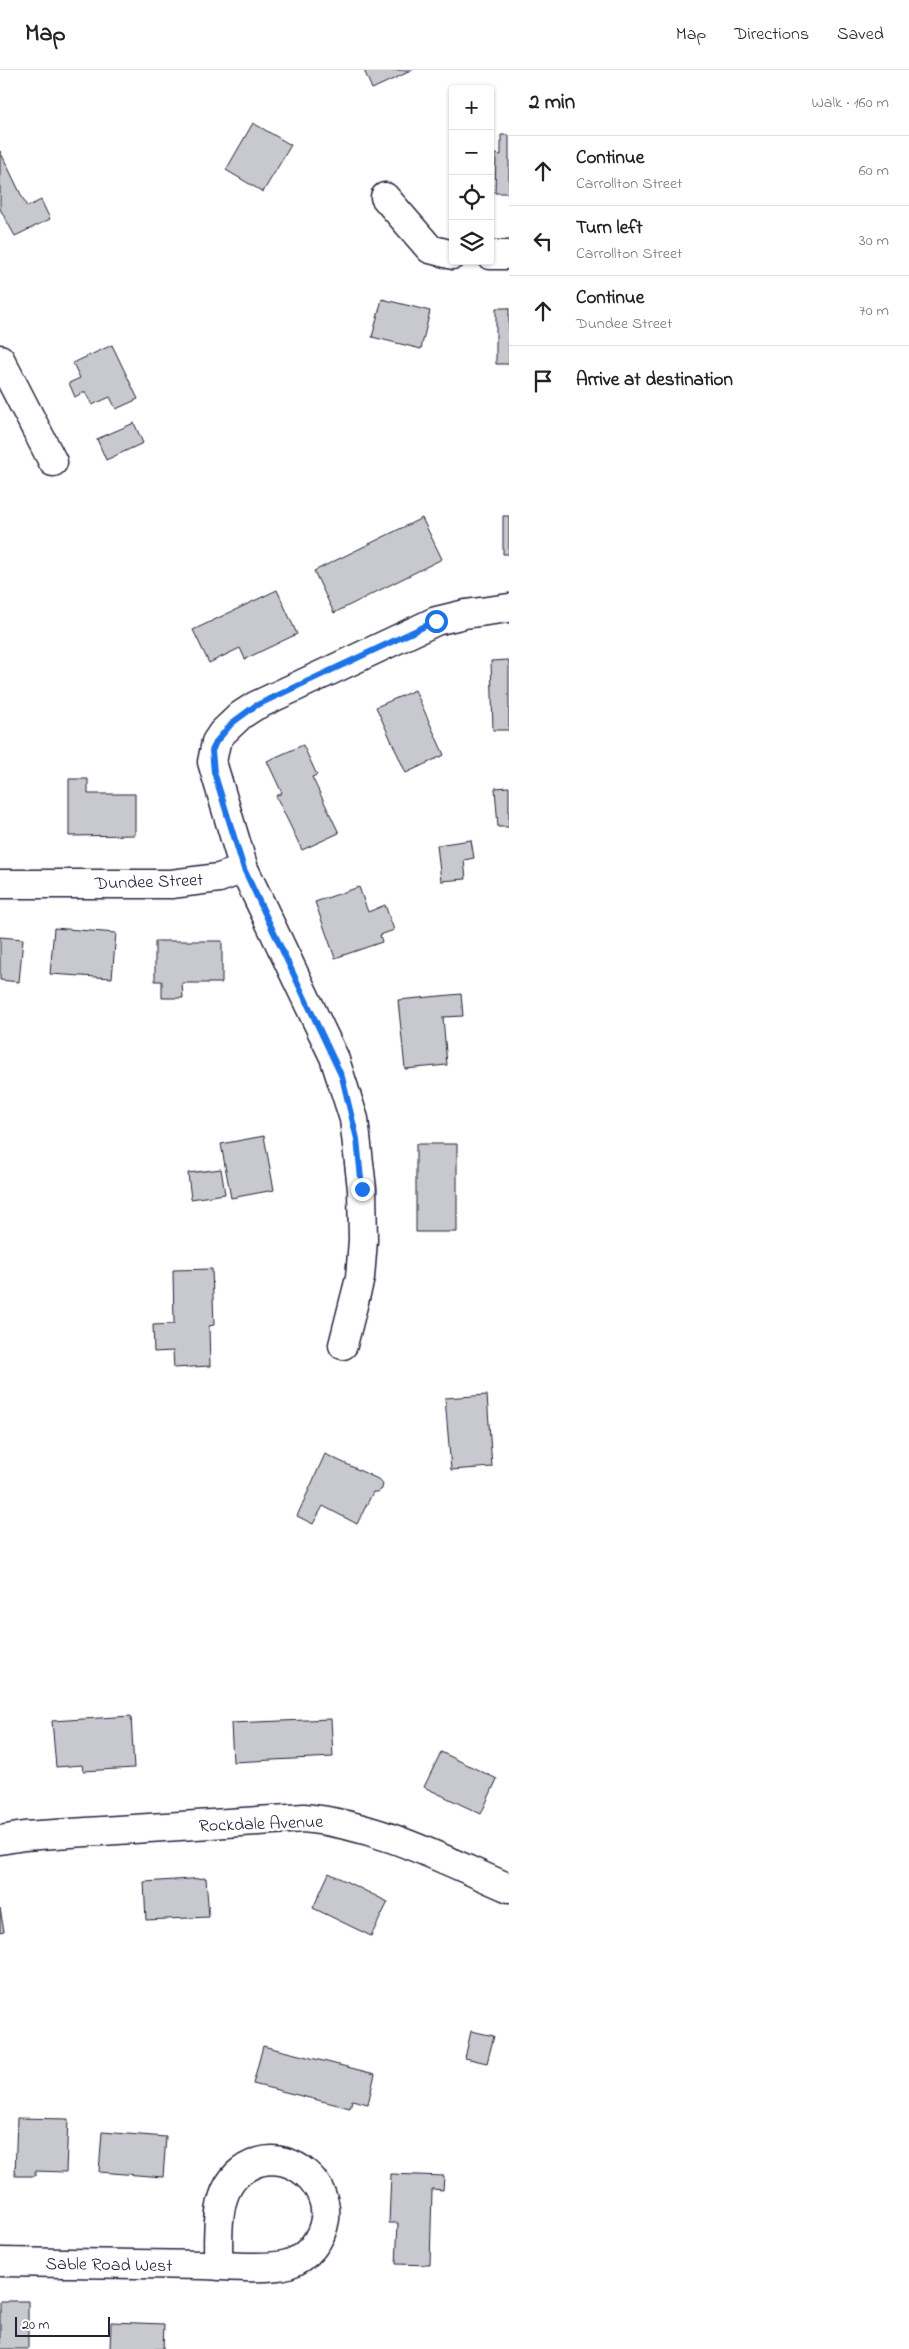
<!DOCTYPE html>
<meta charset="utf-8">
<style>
body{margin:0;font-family:"Indie Flower",sans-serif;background:#f2f2f2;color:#222}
.controls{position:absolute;right:15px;top:15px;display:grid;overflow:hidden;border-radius:5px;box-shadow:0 1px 4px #0004}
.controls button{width:45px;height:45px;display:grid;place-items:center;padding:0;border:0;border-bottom:1px solid #e0e0e0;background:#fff;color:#222;font:25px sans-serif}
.scale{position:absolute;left:15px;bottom:12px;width:95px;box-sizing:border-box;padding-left:5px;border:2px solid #22223b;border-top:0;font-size:14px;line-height:18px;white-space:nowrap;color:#22223b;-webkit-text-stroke:4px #fff;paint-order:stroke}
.stop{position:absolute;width:15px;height:15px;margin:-11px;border:4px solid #1a73e8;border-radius:50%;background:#fff}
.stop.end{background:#1a73e8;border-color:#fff;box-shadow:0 1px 5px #0008}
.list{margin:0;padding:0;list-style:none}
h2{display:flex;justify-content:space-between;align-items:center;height:65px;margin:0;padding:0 20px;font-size:21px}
h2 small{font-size:16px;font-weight:400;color:#767676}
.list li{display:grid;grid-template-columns:32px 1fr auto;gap:15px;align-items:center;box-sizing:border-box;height:70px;padding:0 20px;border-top:1px solid #e0e0e0}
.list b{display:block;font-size:19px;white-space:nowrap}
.list p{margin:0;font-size:16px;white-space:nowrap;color:#767676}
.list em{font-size:16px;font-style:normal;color:#767676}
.icon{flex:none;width:28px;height:28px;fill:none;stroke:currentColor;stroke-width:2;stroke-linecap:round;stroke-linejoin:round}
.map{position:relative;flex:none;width:509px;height:2279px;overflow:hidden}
header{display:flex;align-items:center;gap:30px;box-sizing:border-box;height:70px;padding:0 25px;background:#fff;border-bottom:1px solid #e0e0e0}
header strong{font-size:24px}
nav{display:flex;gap:28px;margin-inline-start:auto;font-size:18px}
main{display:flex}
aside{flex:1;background:#fff}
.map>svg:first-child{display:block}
.building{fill:#c8c8cf;stroke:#22223b}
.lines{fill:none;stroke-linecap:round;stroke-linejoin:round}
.minor-casing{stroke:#22223b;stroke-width:31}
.minor{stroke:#fff;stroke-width:28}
.route{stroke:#1a73e8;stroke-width:6}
.labels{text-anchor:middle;stroke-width:5;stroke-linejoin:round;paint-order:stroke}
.street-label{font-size:18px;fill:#22223b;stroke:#fff}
</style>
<header>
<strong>Map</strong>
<nav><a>Map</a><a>Directions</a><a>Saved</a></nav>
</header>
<main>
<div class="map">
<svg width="509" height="2279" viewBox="0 0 509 2279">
<rect width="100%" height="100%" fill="#fff"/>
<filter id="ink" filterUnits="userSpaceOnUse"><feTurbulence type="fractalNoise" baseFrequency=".02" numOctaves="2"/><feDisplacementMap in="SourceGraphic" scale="10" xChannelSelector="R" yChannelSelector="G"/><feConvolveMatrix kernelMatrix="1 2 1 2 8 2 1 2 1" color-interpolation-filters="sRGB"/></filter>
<g filter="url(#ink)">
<path class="building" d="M364,0H413L372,19Z
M253,53L291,75L263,122L226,100Z
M501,65H509V123H495L496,84L501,85Z
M0,81L27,137L41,130L50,149L15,166L0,139Z
M382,229L430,241L421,279L372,267Z
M496,238H509V294H496Z
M112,275L138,329L116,339L110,327L92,335L85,322L75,327L69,313L80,308L73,293Z
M134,353L143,373L106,390L97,369Z
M503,446H509V484H503Z
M422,448L442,489L334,543L314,501Z
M277,520L297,564L245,589L240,578L209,593L193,560Z
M509,590V660H493L491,591Z
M415,620L444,685L406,703L376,637Z
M303,675L317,705L312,707L339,763L302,780L276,726L282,723L267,691Z
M69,709H88V724H135V765L69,766Z
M509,717V757H498L495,718Z
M471,770L474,788L464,790L466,809L441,811L437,775Z
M359,817L368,842L385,835L394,860L380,865L382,872L335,888L315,832Z
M54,858L116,863L112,908L50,904Z
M0,867L23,869L19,912L0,910Z
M155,871H222V913H182L183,928H162V911H155Z
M461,924L463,946L443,947L447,995L405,999L398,930Z
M264,1066L274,1120L231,1128L221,1074Z
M416,1074H457V1162H416Z
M221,1099L225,1124L191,1129L188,1103Z
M212,1199L214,1255L209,1256L210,1296L174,1298L173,1281L154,1282L153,1255L174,1254L173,1200Z
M487,1325L492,1397L451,1400L445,1328Z
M325,1384L380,1410L383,1413L382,1419L378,1422H373L357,1454L323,1436L313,1454L297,1446Z
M131,1646L134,1698L83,1701L82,1695L56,1697L52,1651Z
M331,1649L333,1687L233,1692L231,1653Z
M441,1682L497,1709L481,1744L424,1717Z
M329,1803L388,1832L371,1866L313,1838Z
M206,1808L209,1847L146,1850L144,1812Z
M0,1839L4,1861L0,1862Z
M471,1961L494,1966L487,1993L465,1988Z
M263,1976L375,2004L368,2034L352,2030L350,2038L253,2014Z
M17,2048L68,2049L66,2102L35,2101V2106H15Z
M102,2062L166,2067L163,2107L99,2102Z
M391,2104L444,2106L443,2120L432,2119L430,2195L396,2194L398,2153H389Z
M0,2231H28V2279H0Z
M111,2252L164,2254L163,2279H110Z"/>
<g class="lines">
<defs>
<path id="minor" d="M385,127L430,179L453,185
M490,185H509
M0,289L53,392
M0,814H171L219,808L244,799
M343,1275L360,1208L363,1170L362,1119L354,1049L334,987L244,799L212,692L216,672L222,663L241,645L255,636L436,551L465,544L509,538
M0,1770L24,1766L304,1748C378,1755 442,1789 509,1818
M0,2192C68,2193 137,2194 205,2195C228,2196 268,2200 288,2194C308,2188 322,2169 325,2149C329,2114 293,2082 259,2092C212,2107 219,2157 218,2196"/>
</defs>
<use href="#minor" class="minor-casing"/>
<use href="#minor" class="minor"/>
</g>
</g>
<g class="lines" filter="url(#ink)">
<path class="route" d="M362,1119L357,1069L342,1007L244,799L214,702L212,681L216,672L232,653L255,636L436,551"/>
</g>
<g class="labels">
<g class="street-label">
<text transform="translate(149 811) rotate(-2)" y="6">Dundee Street</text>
<text transform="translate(261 1753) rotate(-2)" y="6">Rockdale Avenue</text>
<text transform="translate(109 2194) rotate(1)" y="6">Sable Road West</text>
</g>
</g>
</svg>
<div class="controls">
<button>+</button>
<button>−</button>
<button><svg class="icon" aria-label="locate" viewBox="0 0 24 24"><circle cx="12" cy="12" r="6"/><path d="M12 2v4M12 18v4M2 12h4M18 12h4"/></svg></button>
<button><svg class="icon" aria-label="layers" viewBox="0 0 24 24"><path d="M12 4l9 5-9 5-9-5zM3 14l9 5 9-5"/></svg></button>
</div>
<div class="scale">20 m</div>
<div class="stop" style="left:436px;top:551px"></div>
<div class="stop end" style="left:362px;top:1119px"></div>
</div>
<aside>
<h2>2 min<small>Walk · 160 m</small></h2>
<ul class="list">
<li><svg class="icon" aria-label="ahead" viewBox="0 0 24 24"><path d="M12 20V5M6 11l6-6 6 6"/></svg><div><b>Continue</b><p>Carrollton Street</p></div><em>60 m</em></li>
<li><svg class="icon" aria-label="left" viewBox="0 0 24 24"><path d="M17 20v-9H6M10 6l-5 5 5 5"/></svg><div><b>Turn left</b><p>Carrollton Street</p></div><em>30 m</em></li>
<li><svg class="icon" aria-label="ahead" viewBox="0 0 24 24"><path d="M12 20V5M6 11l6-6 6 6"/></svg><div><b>Continue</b><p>Dundee Street</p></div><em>70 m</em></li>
<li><svg class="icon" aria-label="arrive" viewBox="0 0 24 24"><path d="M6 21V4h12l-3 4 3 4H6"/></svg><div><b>Arrive at destination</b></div></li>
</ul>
</aside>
</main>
